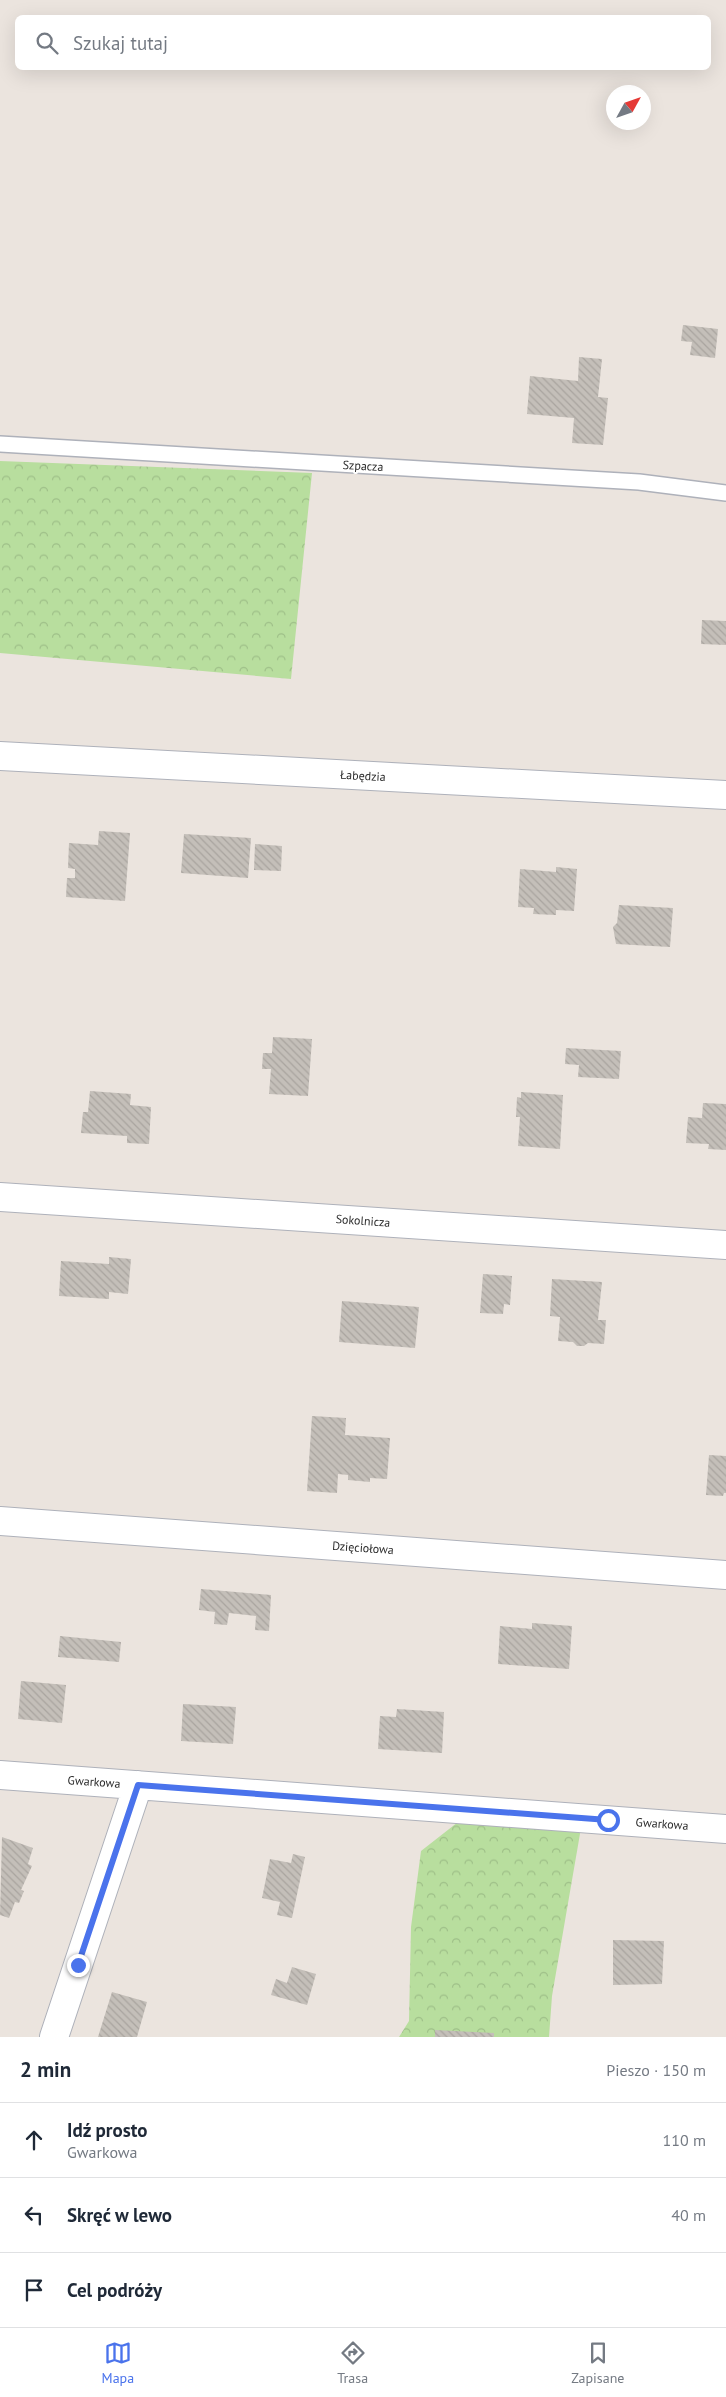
<!DOCTYPE html>
<html lang="pl">
<meta charset="utf-8">
<style>
body{margin:0;font-family:"PT Sans",sans-serif;background:#f2f2f3;color:#1f2937}
.compass{position:absolute;left:606px;top:85px;width:45px;height:45px;border-radius:50%;background:#fff;box-shadow:0 5px 20px #0002;rotate:50deg}
.stop{position:absolute;width:15px;height:15px;margin:-11px;border:4px solid #4a73ec;border-radius:50%;background:#fff}
.stop.end{background:#4a73ec;border-color:#fff;box-shadow:0 1px 5px #0008}
.list{margin:0;padding:0;list-style:none}
h2{display:flex;justify-content:space-between;align-items:center;height:65px;margin:0;padding:0 20px;font-size:21px}
h2 small{font-size:16px;font-weight:400;color:#747a83}
.list li{display:grid;grid-template-columns:32px 1fr auto;gap:15px;align-items:center;box-sizing:border-box;height:75px;padding:0 20px;border-top:1px solid #e0e1e3}
.list b{display:block;font-size:19px;white-space:nowrap}
.list p{margin:0;font-size:16px;white-space:nowrap;color:#747a83}
.list em{font-size:16px;font-style:normal;color:#747a83}
.icon{flex:none;width:28px;height:28px;fill:none;stroke:currentColor;stroke-width:2;stroke-linecap:round;stroke-linejoin:round}
.map{position:relative;flex:none;width:726px;height:2037px;overflow:hidden}
.search{position:absolute;background:#fff;box-shadow:0 5px 20px #0002;left:15px;right:15px;top:15px;height:55px;display:flex;align-items:center;gap:12px;box-sizing:border-box;padding:0 18px;border-radius:8px;color:#747a83;font-size:19px}
.sheet{height:290px;background:#fff}
nav{display:flex;justify-content:space-around;align-items:center;box-sizing:border-box;height:70px;border-top:1px solid #e0e1e3;background:#fff;font-size:14px;color:#747a83}
nav a{display:grid;justify-items:center;gap:2px}
nav .on{color:#4a73ec}
.map>svg:first-child{display:block}
.forest{fill:url(#forest-crowns)}
.building{fill:url(#building-back-hatch)}
.lines{fill:none;stroke-linecap:round;stroke-linejoin:round}
.lane-casing{stroke:#aeb1ba;stroke-width:18}
.street-casing{stroke:#aeb1ba;stroke-width:30}
.lane{stroke:#fff;stroke-width:15}
.street{stroke:#fff;stroke-width:28}
.route{stroke:#4a73ec;stroke-width:6}
.labels{text-anchor:middle;stroke-width:4;stroke-linejoin:round;paint-order:stroke}
.street-label{font-size:12px;fill:#2a2a2a;stroke:#fff}
</style>
<div class="map">
<svg width="726" height="2037" viewBox="0 0 726 2037">
<defs>
<pattern id="forest-crowns" width="20" height="18" patternUnits="userSpaceOnUse" patternTransform="scale(1.25)"><rect width="20" height="18" fill="#b8de9e"/><path d="M2 6a3 3 0 1 1 6 0M12 15a3 3 0 1 1 6 0" fill="none" stroke="#9ebf88"/></pattern>
<pattern id="building-back-hatch" width="6" height="6" patternUnits="userSpaceOnUse" patternTransform="scale(1.25)"><rect width="6" height="6" fill="#c4bfb9"/><path d="M-1 5l2 2M0 0l6 6M5-1l2 2" fill="none" stroke="#a9a49f"/></pattern>
</defs>
<rect width="100%" height="100%" fill="#ebe4de"/>
<path class="forest" d="M0,461L312,473L291,679L0,653Z
M467,1815L581,1828L552,1996L549,2037H399L409,2021L411,1927L421,1851Z"/>
<path class="building" d="M683,325L718,329L715,358L690,355L692,342L681,341Z
M579,357L602,359L598,397L608,398L603,445L572,443L574,418L527,414L530,376L578,381Z
M702,620L726,621V645L701,644Z
M99,831L130,833L125,901L66,897L67,878H75V869L68,868L69,843L98,845Z
M184,834L251,838L248,878L181,873Z
M255,844L282,846L281,871L254,870Z
M556,867L577,869L574,911L556,910V915L533,914L534,908L518,907L520,869L556,872Z
M619,905L673,908L670,947L616,944L613,927L617,923Z
M273,1037L312,1039L308,1096L269,1094L271,1069H262L263,1053H272Z
M566,1048L621,1051L619,1079L578,1077L579,1065L565,1064Z
M90,1091L131,1094L130,1105L151,1107L149,1144L127,1143V1136L81,1133L83,1112H88Z
M521,1092L563,1095L560,1149L518,1146L520,1117H516L517,1097L521,1098Z
M703,1103L726,1104V1150L708,1149L709,1144L686,1143L688,1117L702,1118Z
M109,1257L131,1259L128,1294L109,1292V1299L59,1296L61,1261L109,1264Z
M483,1274L512,1276L510,1305L504,1304L503,1314L480,1313Z
M552,1279L602,1282L598,1320H606L604,1344L588,1343L584,1346H577L573,1342L558,1341L560,1317L550,1316Z
M342,1301L419,1307L415,1348L339,1342Z
M312,1416L346,1418L345,1435L390,1438L387,1479L370,1478V1482L348,1480V1475L338,1474L337,1493L307,1491Z
M709,1455L726,1456V1493H724L723,1496L706,1495Z
M201,1589L271,1595L269,1631L255,1630L256,1616L229,1613L227,1625L214,1624L215,1612L199,1610Z
M532,1623L572,1626L569,1669L498,1664L500,1626L532,1629Z
M60,1636L121,1642L119,1662L58,1657Z
M21,1681L66,1685L62,1723L18,1719Z
M183,1704L236,1707L233,1744L181,1741Z
M397,1709L444,1712L442,1753L378,1749L380,1716L396,1717Z
M2,1837L33,1848L28,1864L32,1866L21,1890L24,1891L19,1903L15,1902L9,1918L0,1915Z
M293,1854L305,1857L292,1918L277,1915L280,1902L262,1898L270,1859L291,1863Z
M613,1940L664,1941L662,1984L613,1985Z
M292,1967L316,1974L307,2005L271,1995L276,1979L287,1983Z
M112,1992L147,2002L137,2037H98Z
M435,2030L494,2033V2037H435Z"/>
<g class="lines">
<defs>
<path id="lane" d="M0,444L639,482L726,493"/>
<path id="street" d="M0,756L726,795
M0,1197L726,1245
M0,1521L726,1575
M0,1775L726,1829
M54,2037L138,1785"/>
</defs>
<use href="#lane" class="lane-casing"/>
<use href="#street" class="street-casing"/>
<use href="#lane" class="lane"/>
<use href="#street" class="street"/>
</g>
<g class="lines">
<path class="route" d="M78,1965L138,1785L608,1820"/>
</g>
<g class="labels">
<g class="street-label">
<text transform="translate(363 466) rotate(3)" y="4">Szpacza</text>
<text transform="translate(363 776) rotate(3)" y="4">Łabędzia</text>
<text transform="translate(363 1221) rotate(4)" y="4">Sokolnicza</text>
<text transform="translate(363 1548) rotate(4)" y="4">Dzięciołowa</text>
<text transform="translate(94 1782) rotate(4)" y="4">Gwarkowa</text>
<text transform="translate(662 1824) rotate(4)" y="4">Gwarkowa</text>
</g>
</g>
</svg>
<svg class="compass" viewBox="-18 -18 36 36"><path d="M0-13l5 13h-10z" fill="#e53935"/><path d="M0 13l5-13h-10z" fill="#747a83"/></svg>
<div class="stop" style="left:608px;top:1820px"></div>
<div class="stop end" style="left:78px;top:1965px"></div>
<div class="search"><svg class="icon" aria-label="search" viewBox="0 0 24 24"><circle cx="10" cy="10" r="6"/><path d="M15 15l6 6"/></svg>Szukaj tutaj</div>
</div>
<section class="sheet">
<h2>2 min<small>Pieszo · 150 m</small></h2>
<ul class="list">
<li><svg class="icon" aria-label="ahead" viewBox="0 0 24 24"><path d="M12 20V5M6 11l6-6 6 6"/></svg><div><b>Idź prosto</b><p>Gwarkowa</p></div><em>110 m</em></li>
<li><svg class="icon" aria-label="left" viewBox="0 0 24 24"><path d="M17 20v-9H6M10 6l-5 5 5 5"/></svg><div><b>Skręć w lewo</b></div><em>40 m</em></li>
<li><svg class="icon" aria-label="arrive" viewBox="0 0 24 24"><path d="M6 21V4h12l-3 4 3 4H6"/></svg><div><b>Cel podróży</b></div></li>
</ul>
</section>
<nav>
<a class="on"><svg class="icon" aria-label="map" viewBox="0 0 24 24"><path d="M3 6l6-2 6 2 6-2v14l-6 2-6-2-6 2zM9 4v14M15 6v14"/></svg>Mapa</a>
<a><svg class="icon" aria-label="directions" viewBox="0 0 24 24"><path d="M12 3l9 9-9 9-9-9zM9 14v-3h6M13 9l2 2-2 2"/></svg>Trasa</a>
<a><svg class="icon" aria-label="saved" viewBox="0 0 24 24"><path d="M7 4h10v16l-5-4-5 4z"/></svg>Zapisane</a>
</nav>
